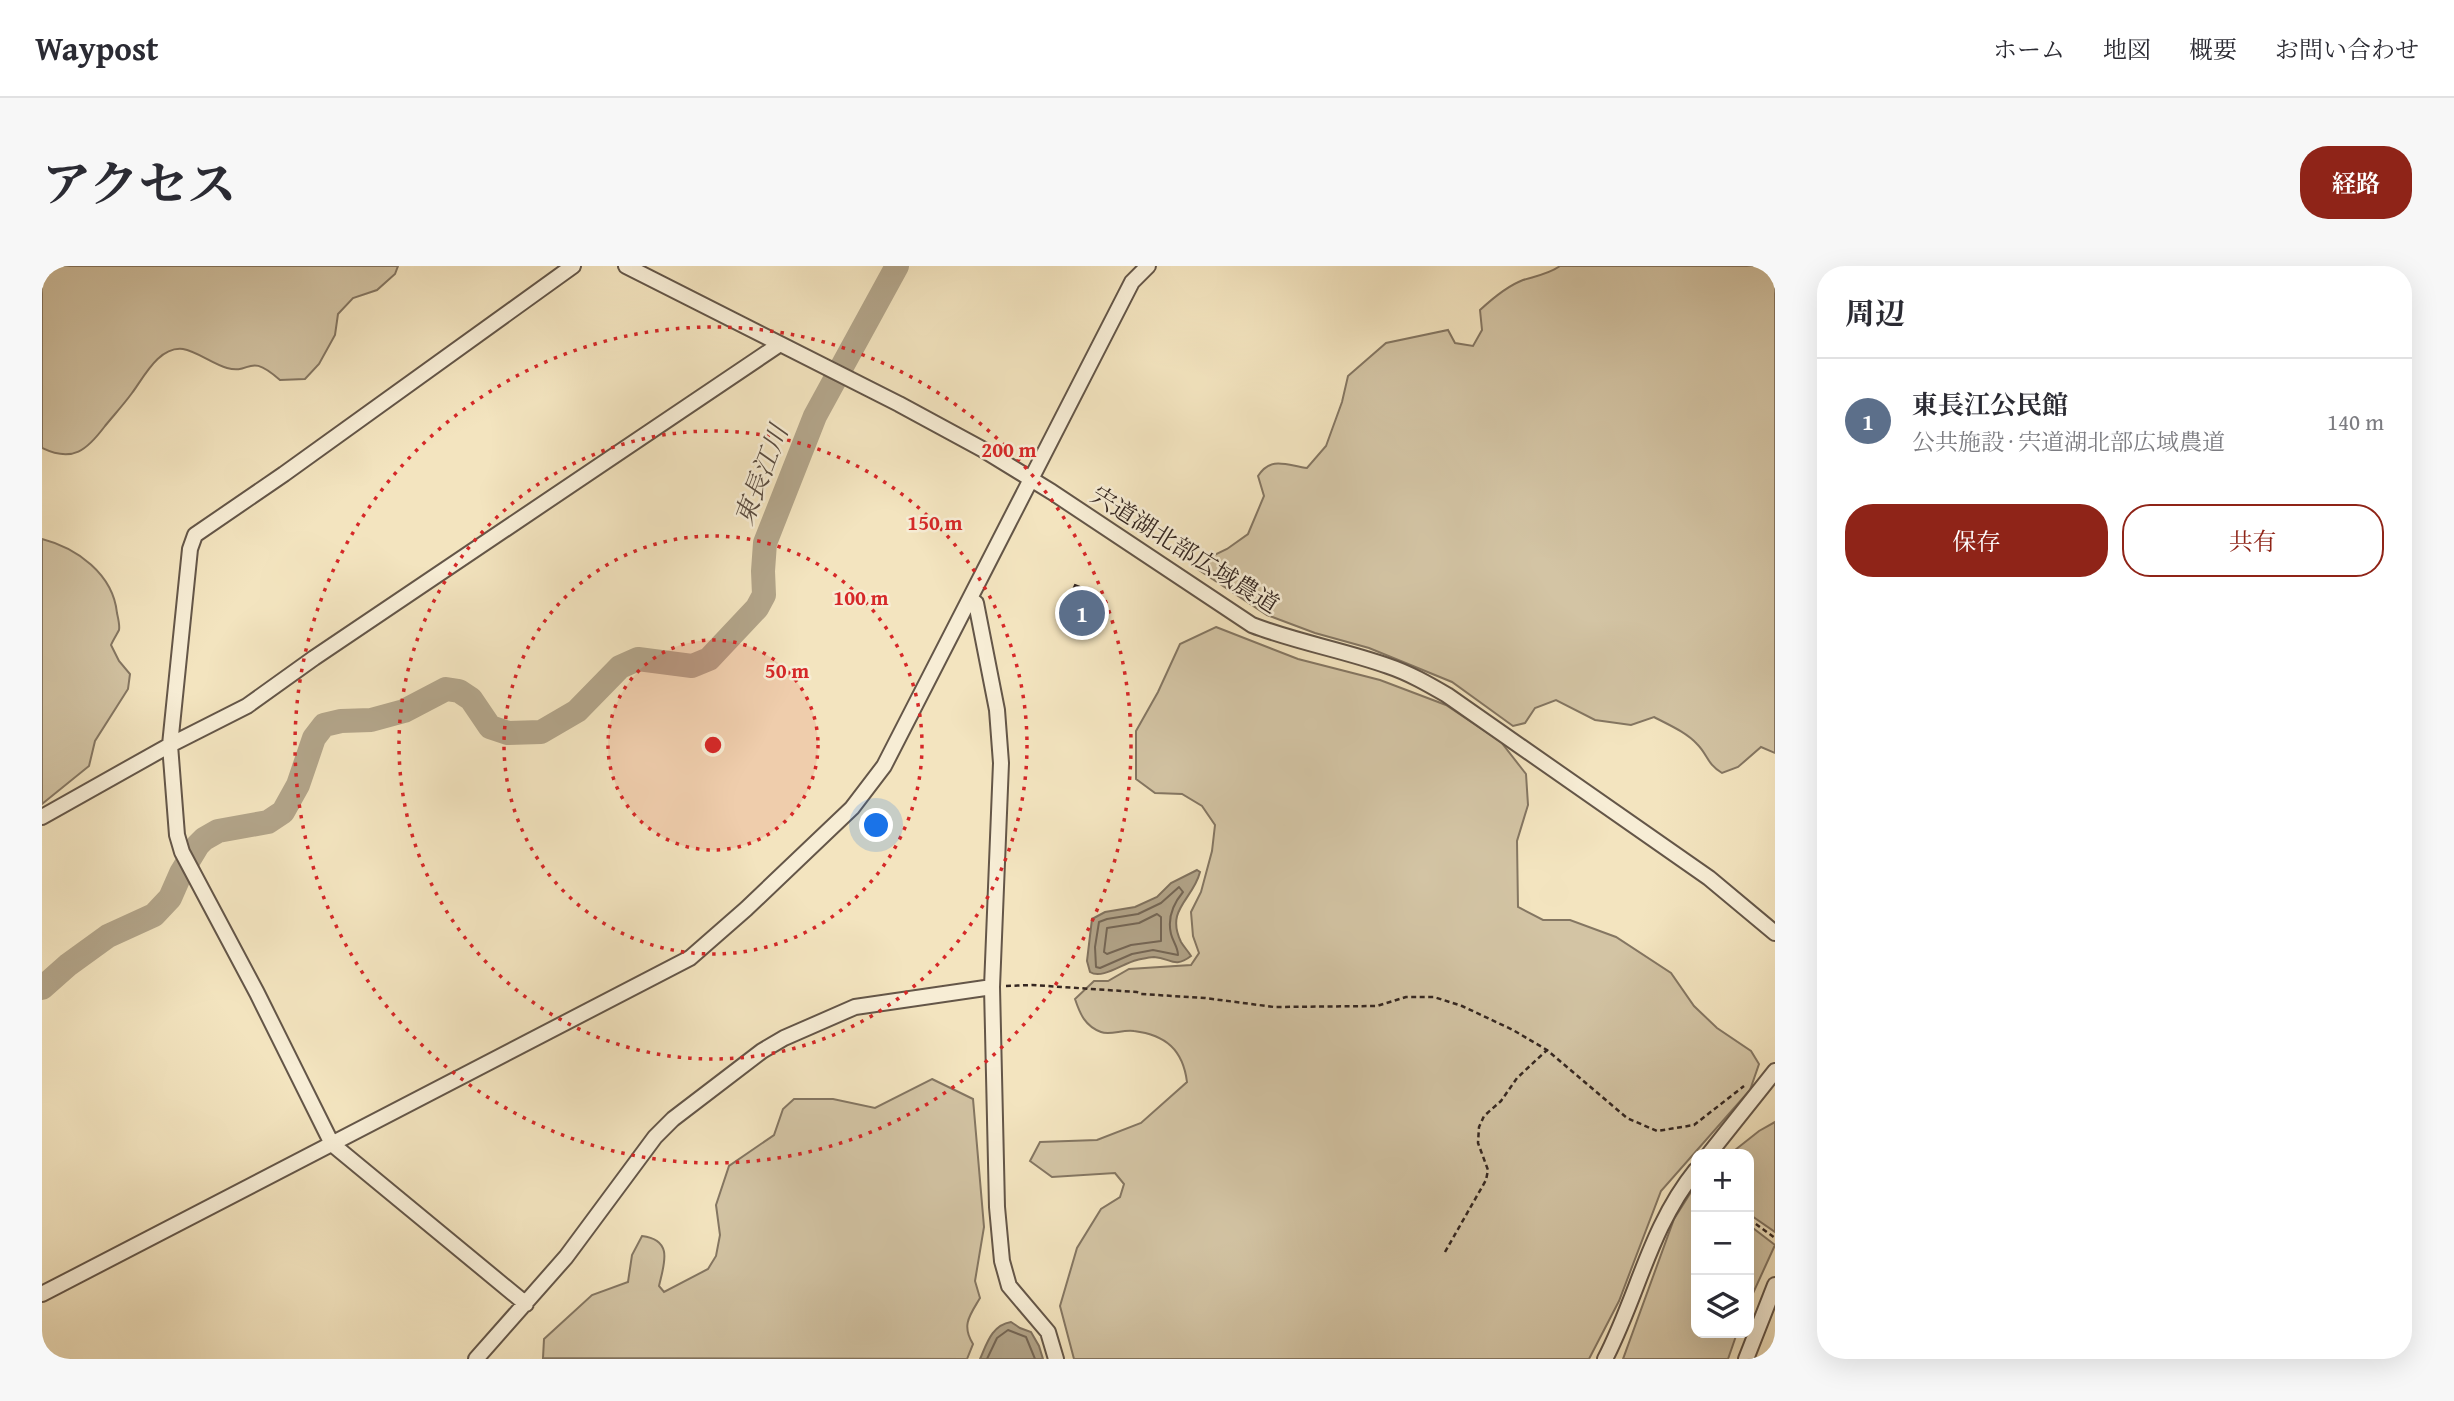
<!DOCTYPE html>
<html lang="ja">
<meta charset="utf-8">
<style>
body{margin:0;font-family:"Gentium Book Plus","Noto Serif JP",serif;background:#f7f7f7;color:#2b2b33}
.controls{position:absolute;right:21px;bottom:21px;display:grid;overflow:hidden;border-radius:14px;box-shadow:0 7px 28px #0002}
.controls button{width:63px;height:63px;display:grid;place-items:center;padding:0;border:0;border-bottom:2px solid #e1e1e2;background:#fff;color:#2b2b33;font:35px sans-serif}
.you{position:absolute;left:835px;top:560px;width:24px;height:24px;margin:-18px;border:5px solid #fff;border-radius:50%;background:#1a73e8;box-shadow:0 0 0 10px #1a73e833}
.badge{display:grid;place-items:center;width:46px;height:46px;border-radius:50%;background:#8f2418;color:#fff;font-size:23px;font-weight:700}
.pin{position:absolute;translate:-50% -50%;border:4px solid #fff;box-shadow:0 2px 7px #0006}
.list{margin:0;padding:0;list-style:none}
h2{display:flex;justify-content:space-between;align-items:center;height:91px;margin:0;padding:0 28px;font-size:30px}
h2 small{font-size:23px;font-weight:400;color:#7c7c81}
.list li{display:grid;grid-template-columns:46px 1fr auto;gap:21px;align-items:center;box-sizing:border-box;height:126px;padding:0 28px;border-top:2px solid #e1e1e2}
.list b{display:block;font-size:26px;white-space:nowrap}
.list p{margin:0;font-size:23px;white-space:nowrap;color:#7c7c81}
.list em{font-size:23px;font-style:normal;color:#7c7c81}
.actions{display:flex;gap:14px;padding:21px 28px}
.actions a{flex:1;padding:16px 0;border:2px solid #8f2418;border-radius:28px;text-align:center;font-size:24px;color:#8f2418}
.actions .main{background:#8f2418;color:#fff}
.icon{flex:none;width:38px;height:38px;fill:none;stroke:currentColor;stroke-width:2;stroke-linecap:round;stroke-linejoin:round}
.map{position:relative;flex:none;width:1733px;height:1093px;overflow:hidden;border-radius:28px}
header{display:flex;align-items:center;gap:42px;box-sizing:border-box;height:98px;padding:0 35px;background:#fff;border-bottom:2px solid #e1e1e2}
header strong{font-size:33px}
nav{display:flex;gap:38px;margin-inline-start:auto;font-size:24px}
.intro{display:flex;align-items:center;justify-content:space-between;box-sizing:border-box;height:168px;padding:0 42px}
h1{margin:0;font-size:49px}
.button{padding:18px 32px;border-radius:28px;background:#8f2418;color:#fff;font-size:24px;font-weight:700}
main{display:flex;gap:42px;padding:0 42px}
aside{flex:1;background:#fff;border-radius:28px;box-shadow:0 7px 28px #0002}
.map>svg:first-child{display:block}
.green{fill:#d3c4a4;stroke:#847662;stroke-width:2}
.water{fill:#b2a489;stroke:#80725f;stroke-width:2}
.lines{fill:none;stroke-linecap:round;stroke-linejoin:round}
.shore{stroke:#746655;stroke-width:2}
.river{stroke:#b2a489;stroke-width:24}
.building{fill:#988973;stroke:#352721;stroke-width:2}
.minor-casing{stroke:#645648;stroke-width:18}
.path{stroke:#352721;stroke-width:2.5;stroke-dasharray:5 3.5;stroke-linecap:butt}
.minor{stroke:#f7edd5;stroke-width:14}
.ring{fill:none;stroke:#d62828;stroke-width:3.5;stroke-dasharray:3.5 7}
.labels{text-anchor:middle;stroke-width:5;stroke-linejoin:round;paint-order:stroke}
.street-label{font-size:24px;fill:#352721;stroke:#f7edd5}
.water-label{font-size:26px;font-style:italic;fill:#5a4c40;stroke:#f7edd5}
.centre{fill:#d62828;stroke:#f7edd5;stroke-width:3.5}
.ring-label{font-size:21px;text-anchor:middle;font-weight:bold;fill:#d62828;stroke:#f7edd5;stroke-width:5;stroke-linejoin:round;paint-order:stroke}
</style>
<header>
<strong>Waypost</strong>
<nav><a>ホーム</a><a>地図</a><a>概要</a><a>お問い合わせ</a></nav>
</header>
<div class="intro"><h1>アクセス</h1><a class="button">経路</a></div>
<main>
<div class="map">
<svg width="1733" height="1093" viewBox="0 0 1733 1093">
<rect width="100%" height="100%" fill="#f3e4bf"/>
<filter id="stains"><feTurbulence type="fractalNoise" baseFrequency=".00286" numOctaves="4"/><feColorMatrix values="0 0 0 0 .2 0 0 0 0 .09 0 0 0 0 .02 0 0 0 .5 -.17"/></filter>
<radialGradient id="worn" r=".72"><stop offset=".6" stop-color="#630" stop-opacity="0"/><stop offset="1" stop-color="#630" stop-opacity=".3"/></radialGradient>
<path class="green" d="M0,0H356L353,8L335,24L311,32L296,48L293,69L277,98L263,113L238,114C205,85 210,109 185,102C171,98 154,85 141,83C117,80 102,111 90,127C82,138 72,149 63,160C45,184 31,197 0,182Z
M1518,0H1733V487L1719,481L1696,501L1680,507C1665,498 1666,489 1655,478C1644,466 1627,459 1612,451L1589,459L1553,454L1514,434L1493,442L1483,457L1471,460L1410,416L1327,382L1273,367L1225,349L1157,304L1166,292L1185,283L1206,268L1222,230L1216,210C1229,190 1244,199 1265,202L1284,180L1300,136L1306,110L1344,77L1406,64L1413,77L1431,80L1440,64L1438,44C1451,32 1465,20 1481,14C1494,10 1507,8 1518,0Z
M0,273C35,282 71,308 75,347C76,352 78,359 77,364C75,368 71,374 69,379L77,395L88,408L86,423L53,475L47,500L0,538Z
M1174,361L1256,393L1338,414L1404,439L1459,476L1484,508L1486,539L1475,575L1476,641L1501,654H1528L1574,671L1629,707L1652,740L1675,762L1709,785L1717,798L1708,824L1619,925L1577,1035L1547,1093H1032L1018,1040L1035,982L1059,943L1078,931L1082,918L1073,907L1010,911L988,895L998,876L1055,874L1099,857L1145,816C1141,784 1124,769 1092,765C1081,763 1068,770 1059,766C1043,760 1038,748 1033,733L1052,715H1066L1087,703L1149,699L1157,687L1151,670L1149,646L1159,626L1170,585L1173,559L1160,540L1140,528L1113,527L1094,513V465L1116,426L1138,378Z
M890,813L931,833L942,961L933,1015L938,1032C928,1049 919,1059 931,1078L925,1093L501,1092L502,1073L550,1029L586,1016L590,989L600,970C632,974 622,998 617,1020L622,1026L666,1003L674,990L678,969L674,939L687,900L732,869L741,843L752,833H791L833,842Z
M1733,856V966L1707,948V888H1688L1717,865Z
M1649,926H1654V1067H1695L1686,1093H1581L1632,953Z
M1707,959L1733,979L1707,1036Z"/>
<path class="water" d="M1155,604L1158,606C1151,634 1123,643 1139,676C1142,681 1146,685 1149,690C1132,703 1129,692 1112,691C1107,691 1100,693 1095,694C1081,697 1060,714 1048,706L1045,695L1050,653L1063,646L1093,641L1115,631L1129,617Z
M969,1056L978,1062L989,1066L997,1080L1001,1093H938C945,1077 950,1059 969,1056Z"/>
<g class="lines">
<path class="shore" d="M1137,621L1141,626C1131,638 1125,651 1129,668C1131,676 1136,681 1136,689L1111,684L1090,688L1058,702L1054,701L1053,681L1057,656L1065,653L1096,648L1119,637Z
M1115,648L1119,651V675L1089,679L1065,688L1062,686L1065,662L1097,657Z
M945,1093L955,1072L966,1064L984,1071L993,1093"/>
<path class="river" d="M0,722L26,699L66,670L112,649L128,632L139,607L156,579L162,573L176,565L226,556L241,546L256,519L272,472L282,459L299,455L329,454L362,445L404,423L417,425L429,433L448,461L466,467L499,466L535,445L578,401L596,393L650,400L667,393L715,342L722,329L721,305L723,277L773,150L855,0"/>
</g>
<path class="building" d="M1033,319L1046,324L1042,334L1055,341L1052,346L1058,349L1051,365L1025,353L1028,348L1021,345Z"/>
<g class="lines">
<defs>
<path id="minor" d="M584,0L857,138L940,183L1010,226L1210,359C1254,376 1301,384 1346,400C1367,407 1386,418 1405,429L1667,612L1733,667
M929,334L934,337L955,444L959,497L950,721L955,941L960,995L967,1020L1006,1066L1014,1093
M0,551L128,479L205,440L272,392L738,78
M1667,888L1733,805
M0,1028L648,692L704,643L810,542L842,500L1090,16L1106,0
M484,1038L290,878L215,727L140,586L135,569L128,479L148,283L153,269L242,208L531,0
M434,1093L524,991L613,871L631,853L720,785L742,772L813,741L950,721
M1563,1093C1596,1029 1608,961 1654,904
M1704,1093L1733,1019"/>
</defs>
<use href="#minor" class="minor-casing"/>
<path class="path" d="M964,720L990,719L1095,726L1099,728L1163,732L1232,741L1335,740L1364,731H1392L1420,740L1471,764L1505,784L1585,852L1615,865L1652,859L1702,820
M1707,953L1733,972
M1403,986L1444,914L1446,904L1436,877L1437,861L1442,850L1459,835L1475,812L1505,784"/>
<use href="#minor" class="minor"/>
</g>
<circle cx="671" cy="479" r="105" fill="#d62828" fill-opacity=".12"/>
<g class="ring">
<circle cx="671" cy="479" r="105"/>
<circle cx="671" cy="479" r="209"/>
<circle cx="671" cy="479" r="314"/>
<circle cx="671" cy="479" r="418"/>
</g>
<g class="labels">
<g class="street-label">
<text transform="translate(1143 284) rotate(32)" y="8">宍道湖北部広域農道</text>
</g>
<g class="water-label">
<text transform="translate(719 209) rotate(-69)" y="9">東長江川</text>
</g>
</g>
<circle cx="671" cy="479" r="10" class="centre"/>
<g class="ring-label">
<text x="967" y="191">200 m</text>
<text x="893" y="264">150 m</text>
<text x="819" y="339">100 m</text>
<text x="745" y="412">50 m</text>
</g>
<rect width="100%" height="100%" filter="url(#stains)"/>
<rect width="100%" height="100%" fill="url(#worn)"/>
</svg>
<div class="controls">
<button>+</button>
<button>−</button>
<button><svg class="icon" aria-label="layers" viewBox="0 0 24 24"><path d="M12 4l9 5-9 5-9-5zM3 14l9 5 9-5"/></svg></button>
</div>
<div class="you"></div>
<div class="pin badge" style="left:1040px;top:347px;background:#5c6f8a">1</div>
</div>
<aside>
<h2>周辺<small></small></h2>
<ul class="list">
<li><span class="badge" style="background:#5c6f8a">1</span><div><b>東長江公民館</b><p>公共施設 · 宍道湖北部広域農道</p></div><em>140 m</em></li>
</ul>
<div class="actions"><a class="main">保存</a><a>共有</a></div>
</aside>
</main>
